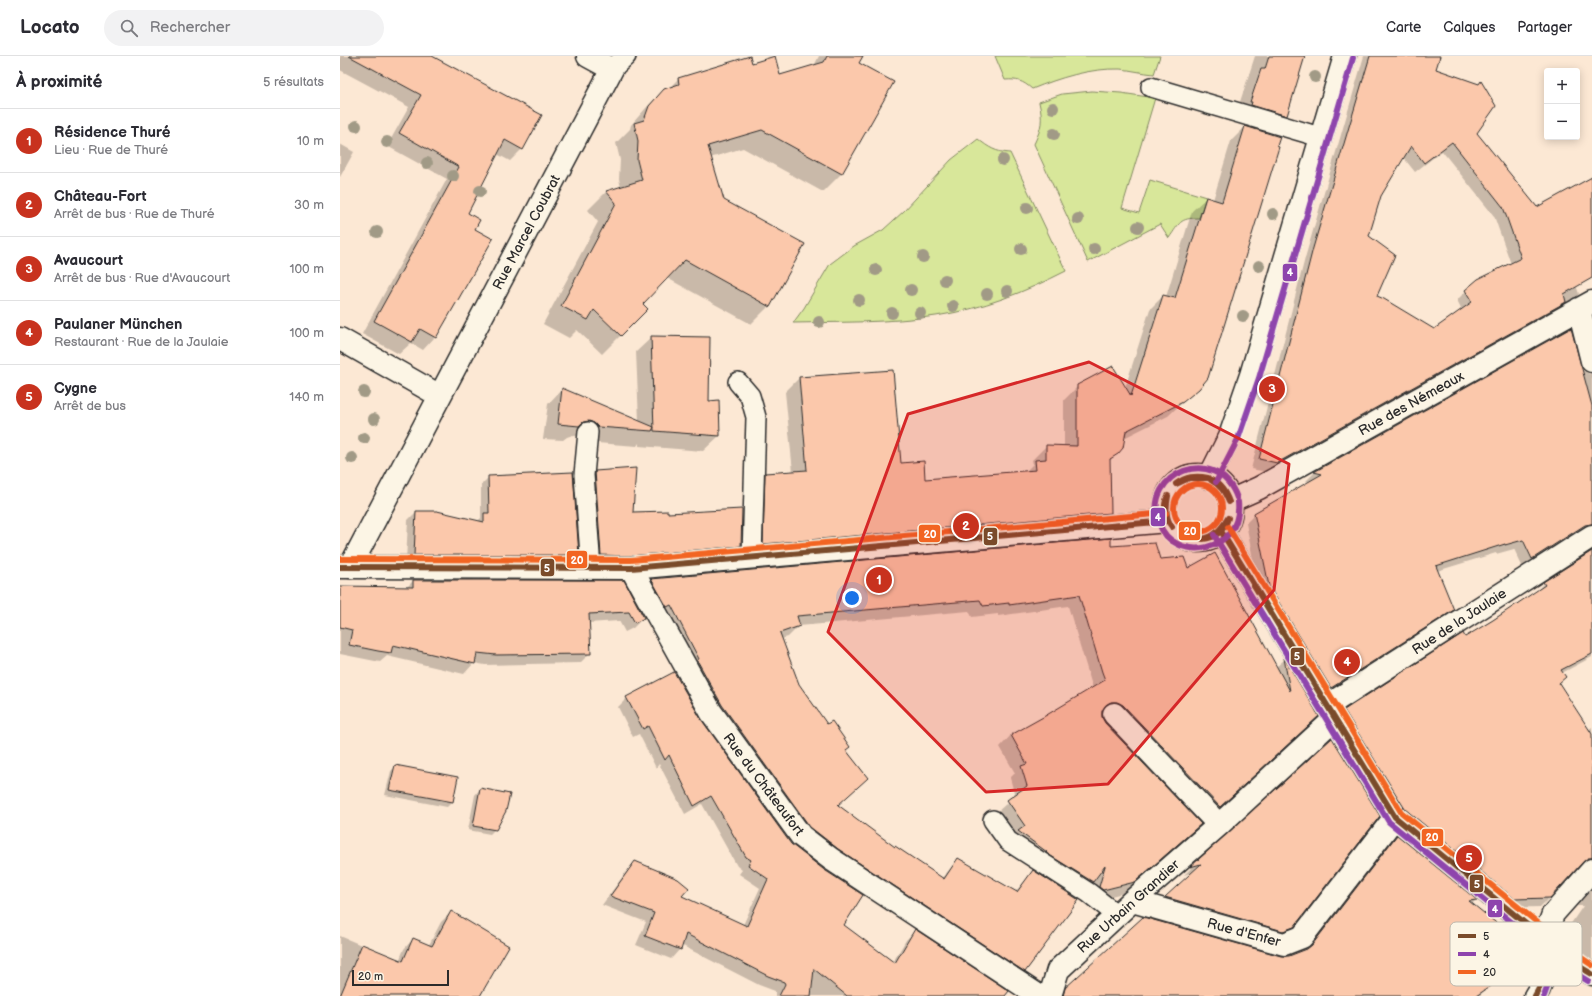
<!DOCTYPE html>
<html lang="fr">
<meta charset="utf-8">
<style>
body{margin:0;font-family:"Balsamiq Sans",sans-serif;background:#f2f2f3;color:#2b2b33}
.controls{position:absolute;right:12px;top:12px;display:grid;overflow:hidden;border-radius:4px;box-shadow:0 2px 10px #0003}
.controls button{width:36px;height:36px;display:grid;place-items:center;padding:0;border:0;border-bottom:1px solid #e1e1e2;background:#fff;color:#2b2b33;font:20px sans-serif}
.scale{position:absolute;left:12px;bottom:10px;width:97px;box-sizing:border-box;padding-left:4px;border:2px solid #2b2b2b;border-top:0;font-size:11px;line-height:14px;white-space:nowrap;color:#2b2b2b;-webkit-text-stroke:3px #fcf5e5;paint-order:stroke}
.you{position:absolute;left:512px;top:542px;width:14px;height:14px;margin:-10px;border:3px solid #fff;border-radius:50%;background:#1a73e8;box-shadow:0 0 0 6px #1a73e833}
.badge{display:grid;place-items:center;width:26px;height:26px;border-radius:50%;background:#c8321e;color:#fff;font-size:13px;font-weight:700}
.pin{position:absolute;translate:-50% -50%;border:2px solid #fff;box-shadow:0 1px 4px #0006}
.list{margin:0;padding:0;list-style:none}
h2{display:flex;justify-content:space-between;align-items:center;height:52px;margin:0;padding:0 16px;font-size:17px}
h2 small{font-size:13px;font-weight:400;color:#7c7c81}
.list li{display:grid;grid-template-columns:26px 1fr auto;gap:12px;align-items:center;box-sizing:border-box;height:64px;padding:0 16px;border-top:1px solid #e1e1e2}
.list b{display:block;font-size:15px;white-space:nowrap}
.list p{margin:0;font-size:13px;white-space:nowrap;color:#7c7c81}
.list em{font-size:13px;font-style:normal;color:#7c7c81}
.icon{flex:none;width:22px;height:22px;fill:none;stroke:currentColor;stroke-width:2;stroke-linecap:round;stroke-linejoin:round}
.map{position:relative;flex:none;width:1252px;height:940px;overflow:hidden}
header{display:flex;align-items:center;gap:24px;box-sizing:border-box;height:56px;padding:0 20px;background:#fff;border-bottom:1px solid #e1e1e2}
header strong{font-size:19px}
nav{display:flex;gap:22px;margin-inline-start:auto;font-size:14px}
.search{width:280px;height:36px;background:#f2f2f3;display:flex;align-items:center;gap:10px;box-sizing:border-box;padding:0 14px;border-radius:22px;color:#7c7c81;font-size:15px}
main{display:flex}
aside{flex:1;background:#fff}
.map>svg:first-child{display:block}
.green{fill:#d8e79a;stroke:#828962}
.shadow{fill:#0003;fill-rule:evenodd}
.building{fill:#fbc8ab;stroke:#2b2b2b;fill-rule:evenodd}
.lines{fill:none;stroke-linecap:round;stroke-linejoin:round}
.service-casing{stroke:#2b2b2b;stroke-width:22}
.minor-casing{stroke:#2b2b2b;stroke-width:25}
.secondary-casing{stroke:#2b2b2b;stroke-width:25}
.service{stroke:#fcf5e5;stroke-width:19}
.minor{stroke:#fcf5e5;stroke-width:22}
.secondary{stroke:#fcf5e5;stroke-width:22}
.bus-1-casing{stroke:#fcf5e5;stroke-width:9}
.bus-2-casing{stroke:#fcf5e5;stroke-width:9}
.bus-3-casing{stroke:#fcf5e5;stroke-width:9}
.bus-1{stroke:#7a4b2a;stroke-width:6}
.bus-2{stroke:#8e44ad;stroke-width:6}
.bus-3{stroke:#f26522;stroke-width:6}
.tree{fill:#a19a86}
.marked{fill:#d62828;fill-opacity:0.2;stroke:#d62828;stroke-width:3;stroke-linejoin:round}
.labels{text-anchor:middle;stroke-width:3;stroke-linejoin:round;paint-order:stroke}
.street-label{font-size:14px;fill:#2b2b2b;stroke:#fcf5e5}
.key{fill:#fcf5e5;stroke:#bdb8ad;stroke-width:1}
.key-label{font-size:11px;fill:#2b2b2b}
.line-badge{stroke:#fcf5e5;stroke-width:1.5}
.badge-label{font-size:11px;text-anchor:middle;font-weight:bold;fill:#fff}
</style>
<header>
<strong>Locato</strong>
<div class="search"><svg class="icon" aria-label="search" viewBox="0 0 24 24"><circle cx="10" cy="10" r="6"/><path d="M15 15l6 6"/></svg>Rechercher</div>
<nav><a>Carte</a><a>Calques</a><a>Partager</a></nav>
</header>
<main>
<aside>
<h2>À proximité<small>5 résultats</small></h2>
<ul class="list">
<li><span class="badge">1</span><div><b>Résidence Thuré</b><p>Lieu · Rue de Thuré</p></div><em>10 m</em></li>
<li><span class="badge">2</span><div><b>Château-Fort</b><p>Arrêt de bus · Rue de Thuré</p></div><em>30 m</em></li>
<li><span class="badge">3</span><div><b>Avaucourt</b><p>Arrêt de bus · Rue d'Avaucourt</p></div><em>100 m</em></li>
<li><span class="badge">4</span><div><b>Paulaner München</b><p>Restaurant · Rue de la Jaulaie</p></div><em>100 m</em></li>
<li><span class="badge">5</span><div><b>Cygne</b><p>Arrêt de bus</p></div><em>140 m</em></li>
</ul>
</aside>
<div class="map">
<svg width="1252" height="940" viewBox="0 0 1252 940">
<rect width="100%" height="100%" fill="#fce8d4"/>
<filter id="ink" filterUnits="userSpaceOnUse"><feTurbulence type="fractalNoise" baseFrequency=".025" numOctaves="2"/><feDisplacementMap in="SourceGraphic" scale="8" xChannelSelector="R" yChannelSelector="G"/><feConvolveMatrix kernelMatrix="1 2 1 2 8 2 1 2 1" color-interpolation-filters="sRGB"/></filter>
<g filter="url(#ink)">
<path class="green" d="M655,0H820L814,18C803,17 791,14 780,13C750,12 719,22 692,33C683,25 677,23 665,24Z
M752,35L781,37L815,42L782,152L799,157L810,124L866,141L859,162C839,162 840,167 829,182L820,168L748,206L694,88C702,71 703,64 699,46L722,38Z
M638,83C649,92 656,96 670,97L726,215C685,236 642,253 596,260C549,267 501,266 453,267L464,252L490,208L514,190L543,174L564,155L611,104Z"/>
<path class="shadow" d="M0,0H89L182,93L170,105L157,98L127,158L134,173L95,281L83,294L71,287L59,298L22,278L107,123L47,90L69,51L0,14Z
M479,0H522L518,8L502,117L483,136L403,92L370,102L383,145L429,250L411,268L327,222L301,248L307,253L262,298L237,274L229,282L203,268L258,166L248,154L266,136L281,132L279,123L280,104L276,87L290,73L291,69L306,52L325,33L329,32L338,23L409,2L412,8L439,20L474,10Z
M915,0H965L946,59L931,75L895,61Z
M1024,0H1087L1136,77L1197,153L1252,122V192L1228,205L1239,238L1230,247L927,416L911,413L965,202ZM1102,95L1154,160L1171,208L1126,235L1117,244L1122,254L1094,274L1035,241L1028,181L1040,139L1063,101L1075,116Z
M905,71L858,332L828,360L784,382L777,397L769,406L770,457L756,471L410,501L412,432L426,418L453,416L445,336L459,322L552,315L560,408L584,424L685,416L693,408L692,404L706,390H724V344L738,330L785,332L810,253L823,240L826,241L852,155L866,142L873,144L891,85Z
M0,88L14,96L0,121Z
M1230,274L1242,314L1249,318H1252V481L1183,512L1174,493L1156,498V497L1097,515L1113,554L1103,563L982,641L920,540L906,467L915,458L970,426L966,425L974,417Z
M312,281L368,346L378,345L379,380L363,395L299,390V387L297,390L243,386L239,381L233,379L227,381L223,384L203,383L208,348L222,333L299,365L296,296Z
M256,416L291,457L327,458L400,489L387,502L248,512L243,429Z
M149,421L238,499L230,507L66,506L68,464L76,456L137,466L141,462V429Z
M770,491L848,513L936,611L944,604L978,660L868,762L765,657H761V662L764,667L860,768L783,837L751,845L748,842L753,824L741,837L696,808L657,756L675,740L670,722L675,717L660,691L671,679L753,633L728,550L658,560V558L632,561L629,555L459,570L448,581L441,583L458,629L527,722L497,750L554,792L602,822L618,804L675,836L693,816L684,915L673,926L487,804L300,535L312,524Z
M1252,496V601L1222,617L1225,621L1218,628L1248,674L1252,671V780L1210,841L1200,851L1166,852L1055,762L996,664L1005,654L1124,582L1195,537L1204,527Z
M73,525H283L303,562L293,572L285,576L279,565L248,567L250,597L240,607L145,609L134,607L124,618L47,600L40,606L0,598V531L66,532Z
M287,642L502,869L553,906L566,884L575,875L664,940H435V935L419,929L341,889L340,893L331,903L296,889L306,866L262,849L286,816L296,807L340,841L403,869L420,832L399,818L402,814L397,810L362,748L345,758L319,708L316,712L299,678L293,681L278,651Z
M992,683L953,870L944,879L817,850L854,816L844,819L851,812Z
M56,710L112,746L107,751L45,739L51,715Z
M140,733L155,773L150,778L128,774L135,739Z
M1057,780L1136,844L1132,848L1150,929L1139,940H721L731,929L949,901L967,894L1048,789Z
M1252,833V905L1219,885L1243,850H1237Z
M111,856L139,940H0V880L59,905L64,893L73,883L89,889L101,866Z"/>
<path class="building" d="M9,0H92L202,59L183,94L165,84L128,157L140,164L135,173L153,183L96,282L80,273L72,286L34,265L119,111L59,77L81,39Z
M410,0L412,7L435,0L440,19L484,6L487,0H523L519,7L554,26L502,118L422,74L368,90L384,144L465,188L430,251L345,204L303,248L308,253L281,280L254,254L248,264L221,250L276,147L266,135L302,124L297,104L298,85L294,67L304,64L309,50L324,33L339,28L338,22Z
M929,0H965L947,60L911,49L912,46H910L921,13H925Z
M1030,0H1100L1096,13L1139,28L1141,25L1156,50L1137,77L1197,151L1252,121V222L1224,238L1226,246L937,407L919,403L973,192ZM1112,86L1163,151L1181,202L1138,223L1125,234L1132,246L1094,273L1044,243L1037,240L1055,199L1029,180L1041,140L1071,90L1084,107Z
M905,70L940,81L937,90L939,91L868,322L859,333L843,346L786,375L783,392L778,398L770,403L771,457L423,488L425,417L467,414L459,321L553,314L561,407L584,405L585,423L696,414L695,404L706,403V389L737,390V329L773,310L791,340L823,239L835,242L866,141L882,146Z
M1231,272L1252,350V468L1245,469L1192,503L1183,484L1165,489V488L1096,510L1114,554L991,632L929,530L914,457L982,418L974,416Z
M311,280L370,281L369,345L379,344L380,380L314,375Z
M222,332L314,371L312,375L258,371L254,367L249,365L243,366L239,370L218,368Z
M296,412L293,456L328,455V457L402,453L401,490L290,500L261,499L255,415Z
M233,416L239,499H74L76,455H97L144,466V457H149L148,420Z
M771,482V490L815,487L820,503L844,501L848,512L875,497L950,635L944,602L979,660L880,751L783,649L777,646H771L766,649L762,655V661L765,667L861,768L795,826L763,834L759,831L765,810L753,826L706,797L707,796L678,775L685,770L667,744L687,730L681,710L687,708L671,679L705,660L765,624L762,616L739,539L669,549V547L643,550L640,544L457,560L460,570L440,577L459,628L487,668L492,665L510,691L506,694L528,722L498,749L555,791V790L604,823L618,802L677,836L693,814L739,844L685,916L498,793L470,771L382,649L357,604L359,603L331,549L327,551L311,523Z
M1252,495V598L1221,614L1226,621L1219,627L1252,678V802H1248L1243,806L1210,842L1175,843L1065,753L1004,654L1123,577L1125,581L1153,564L1205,529L1203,526Z
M73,524H284L304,562L295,567L289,556L249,558L251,598L156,599L137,597L135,608L53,589L51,597L38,595L9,589L12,574L0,571V530L73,531Z
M334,616L361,663L451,788L483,813L523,839L504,869L555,907L575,873L669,935L665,940H507L474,913L471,940H439L445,928L444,926L428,920L346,878L341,894L305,880L314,857L270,840L295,805L338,823L349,832L342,840L407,870L428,823L408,809L411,804L406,801L371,740L354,750L329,699L325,704L308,670L303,673L286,641Z
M992,682L1040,760L954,871L943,875L825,841L861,808L850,811Z
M55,709L118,721L113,746L49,734Z
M140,732L170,738L166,755L156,774L133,770Z
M1057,779L1137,844L1129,845L1186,891L1151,930L1136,940H723L725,932L803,861L941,900H949L967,893L972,889Z
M111,855L169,890L140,940H0L22,888L63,905L73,882L92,890Z"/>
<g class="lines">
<defs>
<path id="service" d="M272,13L286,0
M811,31L980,81
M398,326L410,340L416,361L412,501
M248,376L244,419L251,512
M653,764L668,785L749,837L777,859"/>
<path id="minor" d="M1239,253L1252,305
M0,283L100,340
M869,422L890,380L911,319L1005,0
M890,445L919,432L1252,246
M10,511L272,13L248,0
M291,512L371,656L461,780L491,803L699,940
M987,650L1252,480
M774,658L879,769
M792,845L944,888L962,881L1055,761
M1204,883L1213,858L1252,814
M710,940L718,914L792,845L879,769L994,663"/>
<path id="secondary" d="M825 452a33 33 0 1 1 66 0a33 33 0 1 1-66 0Z
M881,475L1055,761L1235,908L1252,918
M0,511L291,512L827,465
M1195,940C1206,926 1204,899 1204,883"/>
</defs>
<use href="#service" class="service-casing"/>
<use href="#minor" class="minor-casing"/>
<use href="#secondary" class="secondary-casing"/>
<use href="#service" class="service"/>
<use href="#minor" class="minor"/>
<use href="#secondary" class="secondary"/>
<defs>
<path id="bus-1" d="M871,424C881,429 885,436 889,446
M836,428C846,421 855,419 868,422
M836,428L849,422H868
M828,440C826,451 825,462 832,471
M828,440C822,450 825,462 832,471
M881,475L1055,761L1235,908L1252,918
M863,483C875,481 882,472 888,462
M863,483C875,482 885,474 888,462
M0,511L291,512L827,465
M1195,940C1206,923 1204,903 1204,883"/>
<path id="bus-2" d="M876,426L898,383L919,322L1013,2
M897,442C877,387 802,416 819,467C833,508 903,498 898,446
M874,479L1049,766L1230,914L1248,925
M1204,940L1211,921L1212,883"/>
<path id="bus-3" d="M834 452a24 24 0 1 1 48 0a24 24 0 1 1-48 0Z
M888,471L1061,756L1240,901L1252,909
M0,503L291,504L826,457"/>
</defs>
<use href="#bus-1" class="bus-1-casing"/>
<use href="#bus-2" class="bus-2-casing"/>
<use href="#bus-3" class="bus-3-casing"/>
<use href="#bus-1" class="bus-1"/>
<use href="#bus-2" class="bus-2"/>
<use href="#bus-3" class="bus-3"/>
</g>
<g class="tree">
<circle cx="975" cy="21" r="6"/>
<circle cx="713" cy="52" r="6"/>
<circle cx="16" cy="70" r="6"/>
<circle cx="714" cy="78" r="6"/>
<circle cx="47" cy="86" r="6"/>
<circle cx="663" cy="104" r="6"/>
<circle cx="87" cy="107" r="6"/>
<circle cx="113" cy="120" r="6"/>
<circle cx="140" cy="135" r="6"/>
<circle cx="687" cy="152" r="6"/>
<circle cx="933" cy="158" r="6"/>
<circle cx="738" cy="163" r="6"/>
<circle cx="798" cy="171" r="6"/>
<circle cx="37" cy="176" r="6"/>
<circle cx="681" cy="193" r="6"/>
<circle cx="754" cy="193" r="6"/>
<circle cx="583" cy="201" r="6"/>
<circle cx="919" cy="210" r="6"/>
<circle cx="536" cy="214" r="6"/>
<circle cx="605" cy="224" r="6"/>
<circle cx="571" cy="234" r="6"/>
<circle cx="667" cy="235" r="6"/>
<circle cx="647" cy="238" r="6"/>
<circle cx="519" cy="244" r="6"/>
<circle cx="613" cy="250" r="6"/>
<circle cx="552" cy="257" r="6"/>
<circle cx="580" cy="257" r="6"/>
<circle cx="903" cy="260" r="6"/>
<circle cx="479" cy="266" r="6"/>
<circle cx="24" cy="336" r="6"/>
<circle cx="34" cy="363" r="6"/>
<circle cx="24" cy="382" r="6"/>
<circle cx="12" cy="402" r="6"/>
</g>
</g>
<path class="marked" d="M749,306L949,408L934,534L768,728L646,736L488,576L568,358Z"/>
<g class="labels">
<g class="street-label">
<text transform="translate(186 176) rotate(-62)" y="5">Rue Marcel Coubrat</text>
<text transform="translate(1071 347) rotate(-29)" y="5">Rue des Némeaux</text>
<text transform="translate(1119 565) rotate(-33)" y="5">Rue de la Jaulaie</text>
<text transform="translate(424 728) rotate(53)" y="5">Rue du Châteaufort</text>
<text transform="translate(788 850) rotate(-42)" y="5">Rue Urbain Grandier</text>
<text transform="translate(904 876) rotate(15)" y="5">Rue d'Enfer</text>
</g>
</g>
<rect x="1110" y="866" width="132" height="64" rx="6" class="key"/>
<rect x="1118" y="878" width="18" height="4" fill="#7a4b2a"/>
<rect x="1118" y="896" width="18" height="4" fill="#8e44ad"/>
<rect x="1118" y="914" width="18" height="4" fill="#f26522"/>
<g class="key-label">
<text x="1143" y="884">5</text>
<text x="1143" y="902">4</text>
<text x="1143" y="920">20</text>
</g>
<g class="line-badge">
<rect x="942" y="207" width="16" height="19" rx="4" fill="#8e44ad"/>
<rect x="810" y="451" width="16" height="20" rx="4" fill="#8e44ad"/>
<rect x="838" y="465" width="23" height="20" rx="4" fill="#f26522"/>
<rect x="578" y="468" width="23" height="19" rx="4" fill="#f26522"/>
<rect x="643" y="471" width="15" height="19" rx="4" fill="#7a4b2a"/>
<rect x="226" y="494" width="22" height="19" rx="4" fill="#f26522"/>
<rect x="200" y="502" width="15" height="19" rx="4" fill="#7a4b2a"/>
<rect x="950" y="591" width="15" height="19" rx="4" fill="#7a4b2a"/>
<rect x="1081" y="772" width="23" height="19" rx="4" fill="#f26522"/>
<rect x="1129" y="818" width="15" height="19" rx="4" fill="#7a4b2a"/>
<rect x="1147" y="843" width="16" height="19" rx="4" fill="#8e44ad"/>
</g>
<g class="badge-label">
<text x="950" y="220">4</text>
<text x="818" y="465">4</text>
<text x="850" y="479">20</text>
<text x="590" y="482">20</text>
<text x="650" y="484">5</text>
<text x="237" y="508">20</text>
<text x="207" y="516">5</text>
<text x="957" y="604">5</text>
<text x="1092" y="785">20</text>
<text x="1137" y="832">5</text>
<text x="1155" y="857">4</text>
</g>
</svg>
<div class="controls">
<button>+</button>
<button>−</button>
</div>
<div class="scale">20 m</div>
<div class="you"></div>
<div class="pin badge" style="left:539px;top:524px">1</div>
<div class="pin badge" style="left:626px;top:470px">2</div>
<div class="pin badge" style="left:932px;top:333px">3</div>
<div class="pin badge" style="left:1007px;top:606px">4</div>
<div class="pin badge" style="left:1129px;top:802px">5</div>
</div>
</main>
